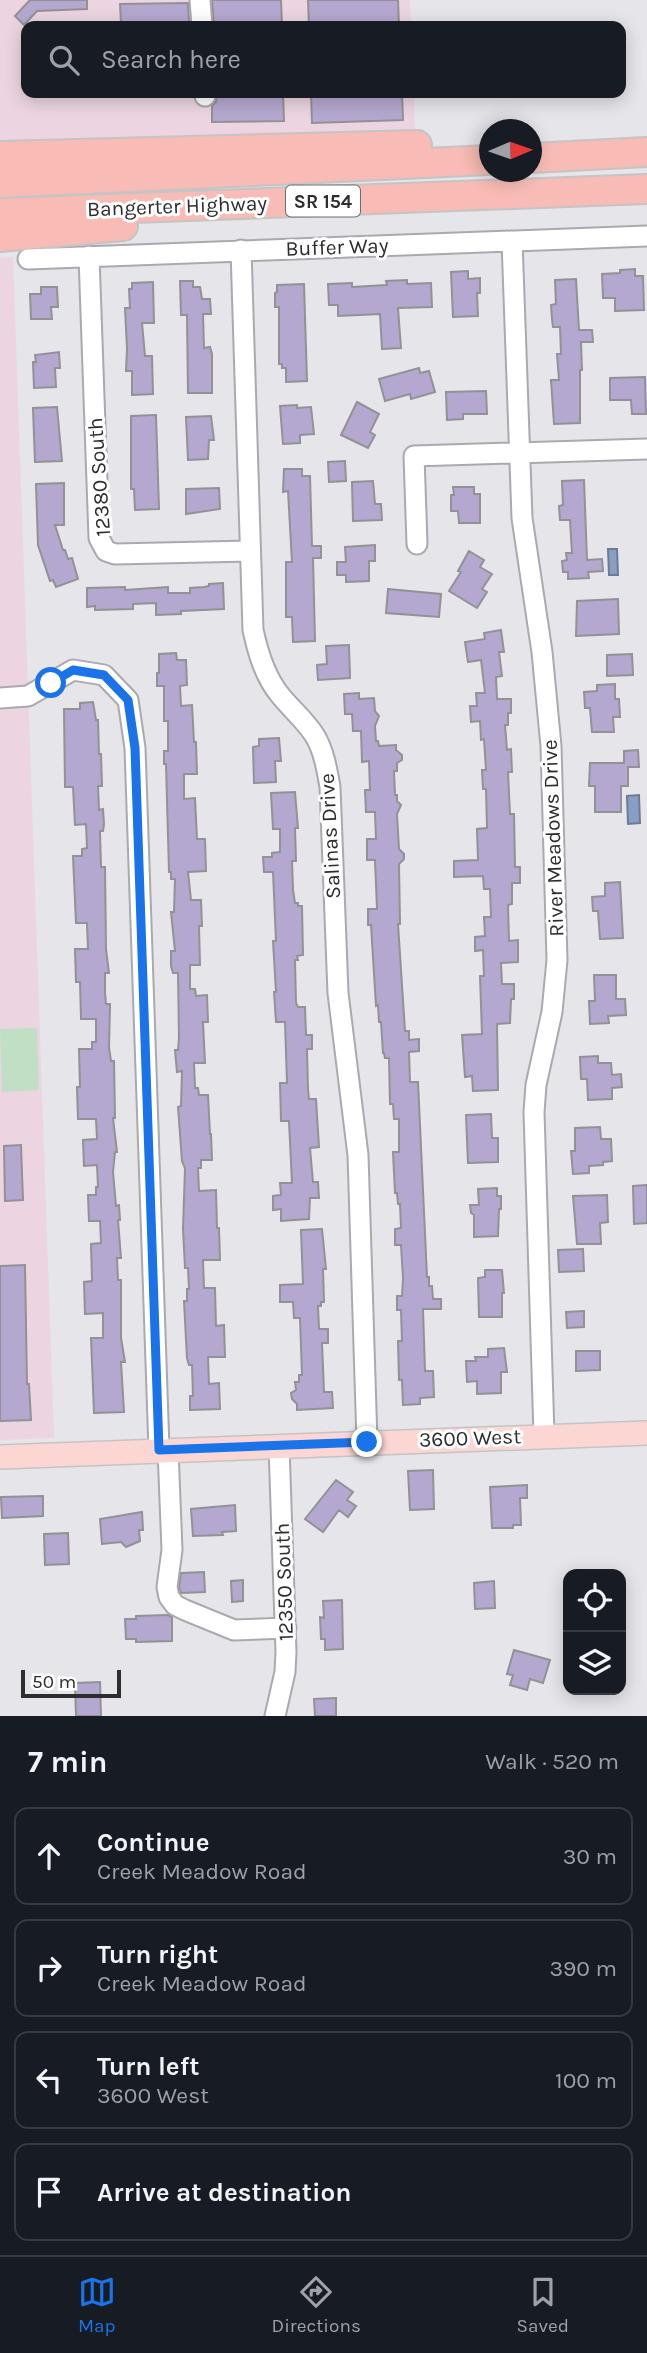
<!DOCTYPE html>
<meta charset="utf-8">
<style>
body{margin:0;font-family:Karla,sans-serif;background:#20242c;color:#f1f3f6}
.controls{position:absolute;right:21px;bottom:21px;display:grid;overflow:hidden;border-radius:14px;box-shadow:0 4px 18px #0003}
.controls button{width:63px;height:63px;display:grid;place-items:center;padding:0;border:0;border-bottom:2px solid #363941;background:#171b24;color:#f1f3f6;font:35px sans-serif}
.compass{position:absolute;left:479px;top:119px;width:63px;height:63px;border-radius:50%;background:#171b24;box-shadow:0 4px 18px #0003;rotate:88deg}
.scale{position:absolute;left:21px;bottom:18px;width:100px;box-sizing:border-box;padding-left:7px;border:4px solid #2d2d2f;border-top:0;font-size:19px;line-height:24px;white-space:nowrap;color:#2d2d2f;-webkit-text-stroke:5px #fff;paint-order:stroke}
.stop{position:absolute;width:21px;height:21px;margin:-16px;border:5px solid #1a73e8;border-radius:50%;background:#fff}
.stop.end{background:#1a73e8;border-color:#fff;box-shadow:0 2px 7px #0008}
.list{margin:0;padding:0;list-style:none}
h2{display:flex;justify-content:space-between;align-items:center;height:91px;margin:0;padding:0 28px;font-size:30px}
h2 small{font-size:23px;font-weight:400;color:#9ea1a6}
.list li{display:grid;grid-template-columns:46px 1fr auto;gap:21px;align-items:center;box-sizing:border-box;height:98px;margin:0 14px 14px;padding:0 14px;border:2px solid #363941;border-radius:14px}
.list b{display:block;font-size:26px;white-space:nowrap}
.list p{margin:0;font-size:23px;white-space:nowrap;color:#9ea1a6}
.list em{font-size:23px;font-style:normal;color:#9ea1a6}
.icon{flex:none;width:38px;height:38px;fill:none;stroke:currentColor;stroke-width:2;stroke-linecap:round;stroke-linejoin:round}
.map{position:relative;flex:none;width:647px;height:1716px;overflow:hidden}
.search{position:absolute;background:#171b24;box-shadow:0 4px 18px #0003;left:21px;right:21px;top:21px;height:77px;display:flex;align-items:center;gap:18px;box-sizing:border-box;padding:0 24px;border-radius:14px;color:#9ea1a6;font-size:26px}
.sheet{height:539px;background:#171b24}
nav{display:flex;justify-content:space-around;align-items:center;box-sizing:border-box;height:98px;border-top:2px solid #363941;background:#171b24;font-size:19px;color:#9ea1a6}
nav a{display:grid;justify-items:center;gap:4px}
nav .on{color:#1a73e8}
.map>svg:first-child{display:block}
.commercial{fill:#ecd5e0}
.green{fill:#c1dfc4}
.water{fill:#889ec2;stroke:#6d7c96;stroke-width:2}
.building{fill:#b5a8d0;stroke:#929195;stroke-width:2}
.lines{fill:none;stroke-linecap:round;stroke-linejoin:round}
.minor-casing{stroke:#aaaaae;stroke-width:23}
.major-casing{stroke:#c4c4c5;stroke-width:26}
.highway-casing{stroke:#c4c4c5;stroke-width:32}
.minor{stroke:#fff;stroke-width:19}
.major{stroke:#fbd6d3;stroke-width:23}
.highway{stroke:#f8bbb5;stroke-width:28}
.route{stroke:#1a73e8;stroke-width:9}
.labels{text-anchor:middle;stroke-width:6;stroke-linejoin:round;paint-order:stroke}
.shield{fill:#fff;stroke:#6c6c6d;stroke-width:2}
.shield-label{font-size:19px;font-weight:bold;fill:#2d2d2f}
.street-label{font-size:21px;fill:#2d2d2f;stroke:#fff}
</style>
<div class="map">
<svg width="647" height="1716" viewBox="0 0 647 1716">
<rect width="100%" height="100%" fill="#e5e5ea"/>
<path class="commercial" d="M0,0H410L411,26H26V93H414L415,135L0,151Z
M13,257L54,1438L0,1440V258Z"/>
<path class="green" d="M37,1028L39,1090L2,1092L0,1029Z"/>
<path class="water" d="M608,549H617L618,575H609Z
M639,795L640,823L628,824L627,796Z"/>
<path class="building" d="M30,0H87V9L37,11L24,25L15,16Z
M212,0H281L282,26H214Z
M308,0H398L399,26H309Z
M188,3L189,22L121,24L120,4Z
M217,93H283L284,121L212,122V106L216,102Z
M311,93H402L403,120L312,123Z
M635,269V276H643L644,310L615,311V298H603L602,274L620,273V270Z
M468,271V279L480,278V293H477L478,316L453,317L451,272Z
M576,279L579,330H592L593,342H581L582,370H580V423L554,424L551,380H559L557,354H561L560,327H553L552,319L551,305L556,304L555,280Z
M407,280V284L431,283L432,307L398,308L401,348L382,349L380,314L338,316V305H329L328,284L352,283V287L387,285L386,281Z
M180,281H193V287H200L202,299H210L211,314H203L204,348L210,347L212,354V393H188L187,315H181Z
M153,282L154,323H142L145,356H152L153,394L132,395V371H126L127,349L125,308H130L129,289H132V283Z
M304,284L307,381L286,382V368H282V364H279V307H275V293L277,292V285Z
M41,287H57L58,307H51L52,319H31L30,294H41Z
M59,352L60,368H55L56,387L34,388L33,362H36L35,355Z
M419,368L420,373L429,371L435,392L411,399L410,394L385,401L379,379Z
M645,377L646,414H632L631,400H610V378Z
M486,391L487,414H463V419L447,420L446,392Z
M357,402L379,414L370,432L375,435L368,448L341,435Z
M297,405V408L311,407L314,434L300,435V443L283,444L280,406Z
M57,407L62,461L35,462L33,408Z
M156,415L159,509L135,510L134,489H131V416Z
M211,416L214,440H209L208,459L188,460L186,417Z
M345,461L346,481L329,482L328,462Z
M284,469H302V476H310L312,546H321V558H313L315,641L293,642L292,617H286V562H292L288,491L283,492Z
M584,480L587,560L602,559L603,571L588,572L589,578L568,579V572H563L562,561L567,560L566,553H572L570,520H560L559,506L563,505L562,481Z
M373,481L375,504H381L382,520L353,521L352,482Z
M64,483V525H55L63,550H65L68,559L72,558L78,579L56,587L53,580L50,581L38,545L36,484Z
M453,487H474V494H480V523H459L458,511H451V495H454Z
M219,488L220,509L186,514V489Z
M375,545V561H369V581L346,582V575H337V562H346L345,547Z
M469,551L484,560L480,567L492,574L482,589L487,592L477,608L449,591L461,572L458,571Z
M223,583L224,609L181,611V614L156,615V603L133,604V609L95,610V606L87,607V588L125,587V590L168,587V593H190V588L204,587L209,586V584Z
M388,589L441,594L439,617L386,613Z
M618,599L619,634L576,636L577,601Z
M501,630L504,652H499L502,676L496,677L497,699H511V713H508V725H505L507,750L511,749L512,772H508L510,814H514L515,867H520V883H512V904L508,905L509,941L518,940V962L501,963L502,984H514V999H511L510,1023L497,1024L498,1090L473,1091L472,1076L465,1077L462,1035L482,1034L480,976H484L483,950L475,951V937L485,936L484,917H491L490,889H484L483,876L454,877V861L478,860L477,829L487,828L486,789H483L482,770H486L484,739L481,740L480,721L471,722L470,706H477L476,693H485L481,660L468,662L465,642L485,639L484,633Z
M349,645L350,678L318,680L317,665L327,664L326,646Z
M176,653L177,660H186L187,685L180,686L181,706L192,705L194,742H196L197,774H184V799L195,798L197,839H205L206,871L188,872L191,900H201L202,926H199L200,965H190V989H195L196,996L207,995L208,1022H203L205,1063H194L195,1088H198L199,1095H208L210,1134H211L212,1160H201V1168H198L199,1191L216,1190L217,1228H219L220,1260H203L204,1288H215L216,1326L224,1325L225,1357H208L209,1384L219,1383L220,1409L190,1410V1396H193L192,1365H189L187,1358L184,1301H187V1289H189L188,1268H185L183,1229L185,1168L182,1161L178,1107L181,1106L182,1071L177,1072L175,1050H178L179,1038L178,973H173L171,966V951H175L171,912H174L175,879H171V872H169L166,764H164V751H168V721H164V686H157V673H159V654Z
M632,654L633,675L607,676V655Z
M615,684V699H619L620,717H613L614,732H592L590,708H585L584,692L597,691V685Z
M359,693V699L374,698L375,711L379,716L375,726L376,741H378L379,746L396,745V750L402,755V760L397,763V771H394L395,795H397V801L401,805L397,814L399,849L404,854V859L399,864L400,924H398L405,1031H409V1040L419,1039V1051L409,1052L410,1082H418L427,1277H429V1286H432L433,1299H441V1309H423L425,1371H433L434,1397L420,1398V1404L403,1405L402,1380H399L398,1341H402L401,1310H397V1296H402L403,1278L401,1245H395V1229L401,1228L400,1204H398L397,1193H395L393,1152H399V1119H394L393,1104H390L389,1058H385L384,1053H383L381,1022H379L378,1005L376,1006L371,925H368V909H377L375,860H367V839H376L375,812H366L365,790H370L369,761L362,762L361,731H353L352,714H345L344,694Z
M93,702L96,720H98L99,754H101L102,786H98L99,810L103,809L104,824L103,831H100L101,867H105L106,949L109,973H105V993L106,1004H110L109,1048L111,1061H114L115,1118H113L117,1152H115L113,1172L116,1206L119,1205L120,1220H118L121,1258H117L118,1280H121V1338L125,1362H121L124,1412L94,1413L91,1338H103V1313L85,1314L84,1282L92,1281L91,1244L101,1243L100,1221H89L88,1195H96V1187H98L97,1165L84,1166L83,1140L97,1139L96,1119H78L77,1087H80L79,1049H92V1042H96V1019H81L80,982H76L75,949H88L87,923H76L73,856H82V849L87,848L86,824L75,825L73,787H65L64,709H80V703Z
M279,738L281,761H275L276,782L254,783L253,747L259,746V739Z
M638,750L639,767H628V786H621V812H595V786H589L590,763H624V751Z
M295,792L298,828H295L296,861H292L293,890L295,903H298V906H302L303,955L297,956L298,960H295L296,1003L298,1007H305L306,1035H312V1049H307L308,1089L309,1099H316L319,1147L310,1148L313,1182H318L319,1198H310L309,1219L281,1221V1209L273,1210V1196L281,1195L280,1183H292L289,1121H281L280,1083H287L285,1022H276L274,992H276L273,941H276L273,872H264L263,857H272V853L280,852V829H273L271,793Z
M620,882L623,938L600,939L598,911H593L592,897L605,896V883Z
M594,975H616V999H625L626,1015L608,1016L609,1023L590,1024L589,1001H595Z
M598,1056V1063H611L612,1075L621,1074L622,1087L612,1088V1099L588,1100L587,1079H581L580,1057Z
M491,1114L492,1138H498V1162L468,1163L466,1115Z
M600,1127L601,1139H611L612,1161L603,1162V1165L589,1166V1173L573,1174L571,1151H575V1128Z
M21,1145L23,1200L5,1201L4,1146Z
M647,1185V1223L634,1224L633,1186Z
M497,1188V1196H501V1209H499L498,1236L474,1237V1215L471,1213L470,1205H479L478,1189Z
M607,1195L608,1222L600,1223L601,1244H577L573,1196Z
M322,1229L326,1269H323L324,1302H321V1306H318L319,1329H328V1343H322L324,1392H332L333,1408L297,1410V1404L292,1399L291,1393L296,1390L295,1382H299V1375H302L300,1318H294L293,1302H280V1285L303,1284L301,1230Z
M583,1249L584,1271L559,1272L558,1250Z
M25,1265L27,1384H29L31,1420L0,1421V1266Z
M485,1270H502L504,1293H502V1317H479L478,1278L485,1277Z
M584,1311V1327L567,1328L566,1312Z
M504,1348L507,1372H501V1393L477,1394V1381L467,1382L466,1361H476L475,1357H488V1349Z
M576,1351H600V1370L576,1371Z
M433,1470L434,1509L410,1510L408,1471Z
M336,1480L353,1492L347,1500L356,1506L348,1517L339,1510L323,1532L305,1519Z
M527,1485V1498H520L521,1525H513V1528H492L490,1487Z
M43,1496V1516L2,1518L1,1497Z
M235,1505L236,1531L222,1532L223,1535L193,1536L191,1509Z
M142,1512L143,1530H139L140,1541L126,1547L121,1542L102,1544L100,1519Z
M68,1533L69,1564L45,1565L44,1534Z
M204,1572L205,1592L181,1593L179,1587L181,1573Z
M243,1580V1601L232,1602L231,1581Z
M494,1581L495,1608L475,1609L474,1583Z
M342,1600L343,1649L325,1650V1639H321L320,1617L324,1618L323,1601Z
M168,1615L172,1617V1641L136,1642V1639H126L125,1619H136V1616Z
M514,1650L550,1660L543,1683L530,1679L527,1690L510,1685L513,1675L507,1674Z
M100,1682L101,1716H76L75,1683Z
M336,1698V1716H315L314,1699Z"/>
<g class="lines">
<defs>
<path id="minor" d="M200,0L202,26
M205,93V96
M512,241L522,518L542,652L551,746L557,960L552,1012L536,1085L534,1112L544,1435
M241,250L253,630C258,653 265,677 280,695C291,709 305,720 315,736C324,751 327,770 330,787L338,993L358,1155L367,1442
M89,256L99,538L106,551L115,554L250,551
M28,259L647,236
M417,544L414,456L647,449
M0,698L28,696L73,670L104,675L128,700L135,748L159,1450
M168,1450L172,1550L167,1587L169,1597L175,1605L185,1610L234,1630L286,1628
M275,1716L285,1672L286,1652L279,1446"/>
<path id="major" d="M0,1457L647,1433"/>
<path id="highway" d="M0,156L417,145
M532,158L647,152
M0,183L490,160
M0,213L647,189
M0,237L123,226"/>
</defs>
<use href="#minor" class="minor-casing"/>
<use href="#major" class="major-casing"/>
<use href="#highway" class="highway-casing"/>
<use href="#minor" class="minor"/>
<use href="#major" class="major"/>
<use href="#highway" class="highway"/>
</g>
<g class="lines">
<path class="route" d="M51,683L73,670L104,675L128,700L135,748L159,1450L367,1442"/>
</g>
<g class="labels">
<rect class="shield" x="286" y="185.5" width="74" height="31" rx="5"/>
<g class="shield-label">
<text x="323" y="208">SR 154</text>
</g>
<g class="street-label">
<text transform="translate(177 206) rotate(-2)" y="7">Bangerter Highway</text>
<text transform="translate(337 247) rotate(-2)" y="7">Buffer Way</text>
<text transform="translate(99 477) rotate(-94)" y="7">12380 South</text>
<text transform="translate(330 836) rotate(-93)" y="7">Salinas Drive</text>
<text transform="translate(553 838) rotate(-92)" y="7">River Meadows Drive</text>
<text transform="translate(470 1438) rotate(-2)" y="7">3600 West</text>
<text transform="translate(284 1582) rotate(-92)" y="7">12350 South</text>
</g>
</g>
</svg>
<div class="controls">
<button><svg class="icon" aria-label="locate" viewBox="0 0 24 24"><circle cx="12" cy="12" r="6"/><path d="M12 2v4M12 18v4M2 12h4M18 12h4"/></svg></button>
<button><svg class="icon" aria-label="layers" viewBox="0 0 24 24"><path d="M12 4l9 5-9 5-9-5zM3 14l9 5 9-5"/></svg></button>
</div>
<svg class="compass" viewBox="-18 -18 36 36"><path d="M0-13l5 13h-10z" fill="#e53935"/><path d="M0 13l5-13h-10z" fill="#9ea1a6"/></svg>
<div class="scale">50 m</div>
<div class="stop" style="left:51px;top:683px"></div>
<div class="stop end" style="left:367px;top:1442px"></div>
<div class="search"><svg class="icon" aria-label="search" viewBox="0 0 24 24"><circle cx="10" cy="10" r="6"/><path d="M15 15l6 6"/></svg>Search here</div>
</div>
<section class="sheet">
<h2>7 min<small>Walk · 520 m</small></h2>
<ul class="list">
<li><svg class="icon" aria-label="ahead" viewBox="0 0 24 24"><path d="M12 20V5M6 11l6-6 6 6"/></svg><div><b>Continue</b><p>Creek Meadow Road</p></div><em>30 m</em></li>
<li><svg class="icon" aria-label="right" viewBox="0 0 24 24"><path d="M7 20v-9h11M14 6l5 5-5 5"/></svg><div><b>Turn right</b><p>Creek Meadow Road</p></div><em>390 m</em></li>
<li><svg class="icon" aria-label="left" viewBox="0 0 24 24"><path d="M17 20v-9H6M10 6l-5 5 5 5"/></svg><div><b>Turn left</b><p>3600 West</p></div><em>100 m</em></li>
<li><svg class="icon" aria-label="arrive" viewBox="0 0 24 24"><path d="M6 21V4h12l-3 4 3 4H6"/></svg><div><b>Arrive at destination</b></div></li>
</ul>
</section>
<nav>
<a class="on"><svg class="icon" aria-label="map" viewBox="0 0 24 24"><path d="M3 6l6-2 6 2 6-2v14l-6 2-6-2-6 2zM9 4v14M15 6v14"/></svg>Map</a>
<a><svg class="icon" aria-label="directions" viewBox="0 0 24 24"><path d="M12 3l9 9-9 9-9-9zM9 14v-3h6M13 9l2 2-2 2"/></svg>Directions</a>
<a><svg class="icon" aria-label="saved" viewBox="0 0 24 24"><path d="M7 4h10v16l-5-4-5 4z"/></svg>Saved</a>
</nav>
